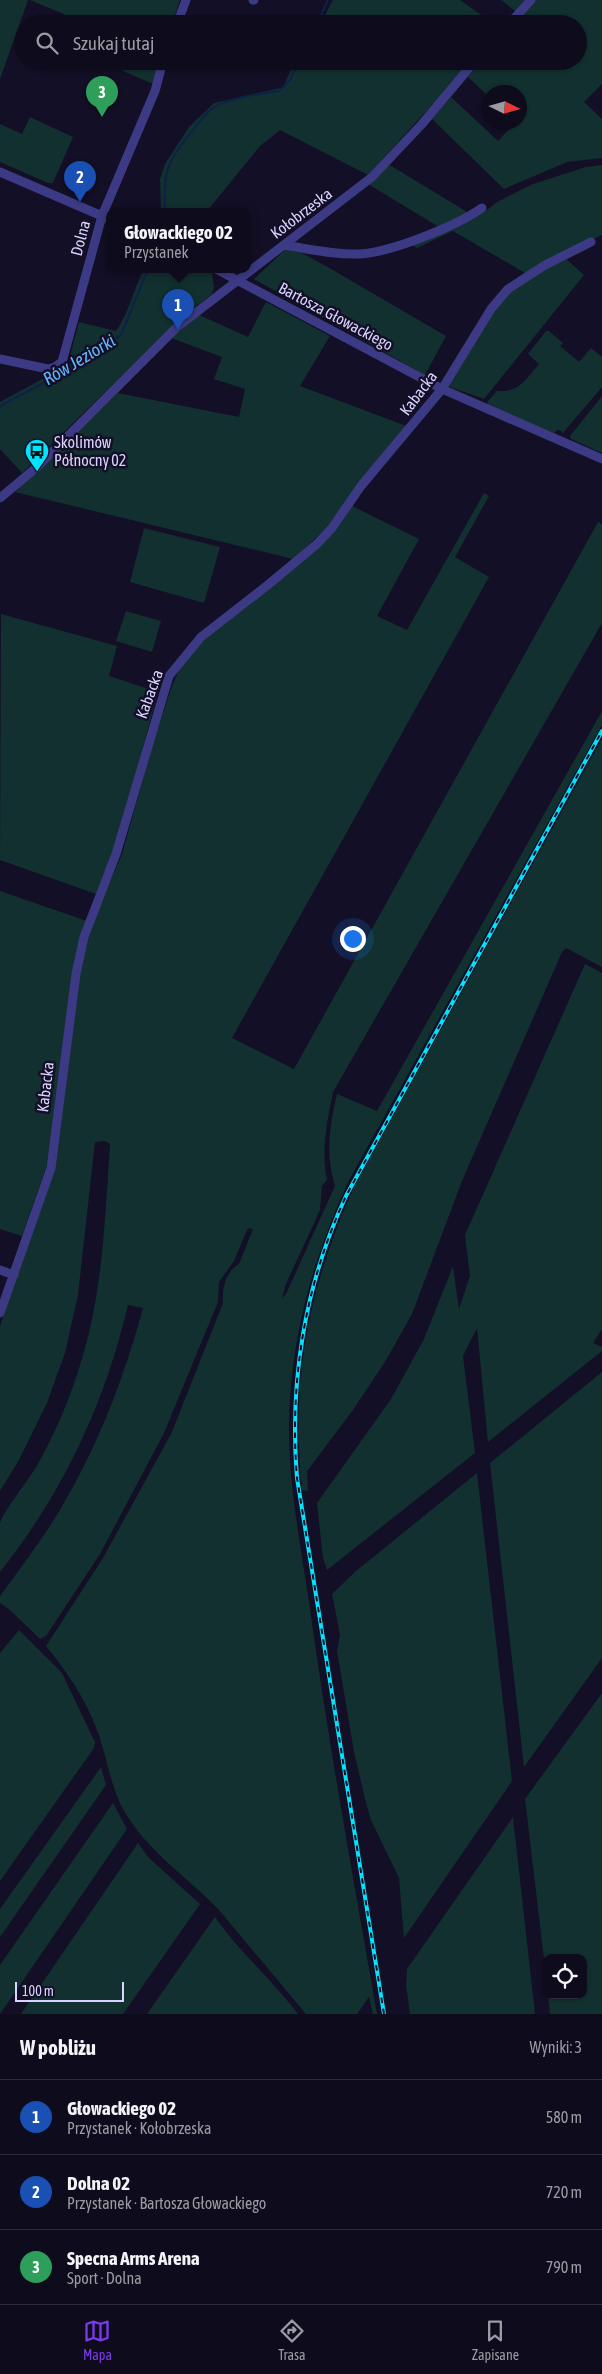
<!DOCTYPE html>
<html lang="pl">
<meta charset="utf-8">
<style>
body{margin:0;font-family:"Asap Condensed",sans-serif;background:#171425;color:#f1f3f6}
.controls{position:absolute;right:15px;bottom:15px;display:grid;overflow:hidden;border-radius:10px;box-shadow:0 1px 4px #0004}
.controls button{width:45px;height:45px;display:grid;place-items:center;padding:0;border:0;border-bottom:1px solid #2e2b3b;background:#0e0b1c;color:#f1f3f6;font:25px sans-serif}
.compass{position:absolute;left:482px;top:85px;width:45px;height:45px;border-radius:50%;background:#0e0b1c;box-shadow:0 1px 4px #0004;rotate:95deg}
.scale{position:absolute;left:15px;bottom:12px;width:109px;box-sizing:border-box;padding-left:5px;border:2px solid #d9d4ff;border-top:0;font-size:14px;line-height:18px;white-space:nowrap;color:#d9d4ff;-webkit-text-stroke:4px #130f26;paint-order:stroke}
.you{position:absolute;left:352px;top:938px;width:18px;height:18px;margin:-12px;border:4px solid #fff;border-radius:50%;background:#1a73e8;box-shadow:0 0 0 8px #1a73e833}
.badge{display:grid;place-items:center;width:32px;height:32px;border-radius:50%;background:#7c3aed;color:#fff;font-size:16px;font-weight:700}
.pin{position:absolute;translate:-50% -41px;filter:drop-shadow(0 1px 2px #0008)}
.pin::after{content:'';position:absolute;top:26px;width:18px;height:15px;background:inherit;clip-path:polygon(0 0,100% 0,50% 100%)}
.popup{position:absolute;left:106px;top:208px;width:145px;height:65px;box-sizing:border-box;display:grid;place-content:center;border-radius:10px;background:#0e0b1c;filter:drop-shadow(0 1px 4px #0005);font-size:16px;white-space:nowrap;color:#9b9ba3}
.popup b{font-size:19px;color:#f1f3f6}
.popup::after{content:'';position:absolute;left:50%;top:100%;margin-left:-10px;border:10px solid transparent;border-top-color:#0e0b1c}
.list{margin:0;padding:0;list-style:none}
h2{display:flex;justify-content:space-between;align-items:center;height:65px;margin:0;padding:0 20px;font-size:21px}
h2 small{font-size:16px;font-weight:400;color:#9b9ba3}
.list li{display:grid;grid-template-columns:32px 1fr auto;gap:15px;align-items:center;box-sizing:border-box;height:75px;padding:0 20px;border-top:1px solid #2e2b3b}
.list b{display:block;font-size:19px;white-space:nowrap}
.list p{margin:0;font-size:16px;white-space:nowrap;color:#9b9ba3}
.list em{font-size:16px;font-style:normal;color:#9b9ba3}
.icon{flex:none;width:28px;height:28px;fill:none;stroke:currentColor;stroke-width:2;stroke-linecap:round;stroke-linejoin:round}
.map{position:relative;flex:none;width:602px;height:2014px;overflow:hidden}
.search{position:absolute;background:#0e0b1c;box-shadow:0 1px 4px #0004;left:15px;right:15px;top:15px;height:55px;display:flex;align-items:center;gap:12px;box-sizing:border-box;padding:0 18px;border-radius:28px;color:#9b9ba3;font-size:19px}
.sheet{height:290px;background:#0e0b1c}
nav{display:flex;justify-content:space-around;align-items:center;box-sizing:border-box;height:70px;border-top:1px solid #2e2b3b;background:#0e0b1c;font-size:14px;color:#9b9ba3}
nav a{display:grid;justify-items:center;gap:2px}
nav .on{color:#7c3aed}
.map>svg:first-child{display:block}
.green{fill:#12302f}
.lines{fill:none;stroke-linecap:round;stroke-linejoin:round}
.stream{stroke:#0c2248;stroke-width:2}
.minor{stroke:#3d3a85;stroke-width:9}
.rail-casing{stroke:#00e5ff;stroke-width:4}
.rail{stroke:#130f26;stroke-width:2;stroke-dasharray:5.5;stroke-linecap:butt}
.labels{text-anchor:middle;stroke-width:5;stroke-linejoin:round;paint-order:stroke}
.street-label{font-size:16px;fill:#d9d4ff;stroke:#130f26}
.poi-label{font-size:16px;fill:#d9d4ff;stroke:#130f26;text-anchor:start}
.water-label{font-size:18px;font-style:italic;fill:#62b6ff;stroke:#130f26}
</style>
<div class="map">
<svg width="602" height="2014" viewBox="0 0 602 2014">
<rect width="100%" height="100%" fill="#130f26"/>
<path class="green" d="M0,0H28L0,79Z
M30,0H180L172,24H87Z
M333,0H460L494,24H320Z
M501,0H525L515,11Z
M535,0H602V84L584,102L602,119V158L567,162L504,189L432,119L451,97L498,141L515,123L520,122V92H490L489,97L468,77L482,61H578V24H515Z
M100,61H159L153,84Z
M295,61H472L368,175L280,130L260,146L207,211H161L160,179L165,164L189,127L214,103L281,88L284,85Z
M30,117L73,137L53,183H48L0,162V124L22,134Z
M388,164L469,213L439,227L368,184Z
M602,165V235L525,273L453,231L417,248L409,243L483,213L497,202L533,184L586,167Z
M287,248L294,249L326,266L446,336L425,375L254,279Z
M565,258L584,275L484,399L450,387L449,383L481,329L512,288Z
M144,269H203L212,273L214,287L212,294L182,317L22,473L0,449V402L75,361L70,356L79,322L116,331C127,317 135,287 144,269Z
M266,302L330,336L300,386L409,427L329,526L293,559L15,492L118,393L239,417L245,389L214,379L222,357L171,338L197,314L248,337Z
M546,331H549L563,343L560,346L579,362L591,348L602,357V387L562,434V431L557,430L554,433L487,405L488,401L497,391C519,393 526,379 539,364L528,354Z
M602,396V453L571,439L570,436Z
M484,493L489,496L455,557L489,577L232,1038L294,1069L598,522L602,524V623L333,1092C327,1121 321,1152 327,1180L322,1186L320,1210L286,1284L282,1298L286,1294L335,1186C325,1155 330,1124 337,1094L377,1111L602,711V725L348,1182C316,1253 295,1321 290,1399C285,1467 299,1535 309,1602C328,1740 353,1877 377,2014H373L369,1997L357,2014H306L219,1910C186,1875 148,1853 123,1809C111,1788 106,1753 97,1730C86,1700 66,1670 46,1646L103,1558L172,1432L223,1303C222,1289 225,1272 239,1264L253,1229L248,1228L234,1261L219,1282L218,1302L164,1433L100,1554L46,1636L40,1639L9,1609L0,1603V1596C21,1567 43,1539 61,1508C98,1446 124,1378 143,1308L128,1305C105,1403 63,1493 0,1572C0,1558 0,1535 0,1523C2,1514 28,1480 35,1469C54,1436 69,1401 80,1365C103,1294 105,1217 110,1144L105,1141L95,1142L78,1295L65,1353L47,1403L19,1460L0,1491V1326L53,1170L60,1129L80,974L91,926L122,854L153,743L172,686L183,661L200,643L315,551L339,526L352,506L419,539L377,616L407,630Z
M144,528L220,547L204,603L130,582Z
M126,611L161,621L152,652L116,641Z
M1,614L117,646L109,676L158,692L117,842L96,894L0,860Z
M602,739V967L566,948L562,952L462,1181L412,1314L385,1362L353,1410L307,1471L308,1491L302,1490C290,1380 309,1285 355,1185Z
M0,891L87,921L46,1168L22,1236L0,1229Z
M585,964L602,973V1329L593,1343L602,1347V1351L488,1442L477,1328L463,1356L475,1453L327,1570L323,1558L317,1503L391,1399L424,1339L453,1266L459,1309L470,1276L465,1235Z
M602,1372V1658L524,1767L490,1463Z
M477,1473L512,1781L404,1938L399,1878L371,1820L366,1803L354,1752L337,1651L340,1635L332,1594L356,1571Z
M19,1630L62,1673L95,1742L94,1748L0,1881V1653Z
M602,1693V2014H550L548,1995H583V1958H546V1976L525,1799Z
M101,1767L106,1785L0,1937V1909Z
M113,1803L127,1829L0,2014V1965Z
M513,1817L535,2014H410L406,1985L407,1969Z
M138,1843L148,1857L200,1904L123,2014H21Z
M215,1917C239,1952 272,1979 298,2014H147Z"/>
<g class="lines">
<path class="stream" d="M317,24L328,0
M165,211C162,167 170,158 197,125C202,119 209,109 216,106C235,97 259,94 279,91L290,80L299,61
M0,406L72,368L121,335L148,269"/>
<path class="minor" d="M253,0H254
M177,24L186,0
M509,24L531,0
M0,172L109,219
M284,245C309,249 335,255 360,254C392,252 456,226 482,208
M216,269L442,389L602,459
M0,359L48,369L55,367L62,362L102,216L155,91L163,61
M0,498L37,467L176,328L372,177L422,124L475,61
M0,1270L14,1275
M0,1313L51,1168L76,974L84,937L116,854L169,676L201,637L269,584L317,544L332,528L361,486L442,389L491,309L508,289L545,265L591,242"/>
<defs>
<path id="rail" d="M384,2014L297,1478C289,1381 305,1284 346,1196L602,731"/>
</defs>
<use href="#rail" class="rail-casing"/>
<use href="#rail" class="rail"/>
</g>
<defs>
<symbol id="bus-pin" viewBox="-11 -11 22 30"><path d="M0 17L-7.5 6A9.5 9.5 0 1 1 7.5 6Z" fill="#00e5ff" stroke="#130f26"/><path d="M-5-6H5V4H4V6H2V4H-2V6H-4V4H-5ZM-3.5-4V0h7V-4ZM-3.5 1.2v1.5H-2V1.2ZM2 1.2v1.5H3.5V1.2Z" fill="#111"/></symbol>
</defs>
<g fill-rule="evenodd">
<use href="#bus-pin" x="23" y="437" width="28" height="38"/>
</g>
<g class="labels">
<g class="street-label">
<text transform="translate(301 213) rotate(-37)" y="6">Kołobrzeska</text>
<text transform="translate(80 238) rotate(-75)" y="6">Dolna</text>
<text transform="translate(336 316) rotate(28)" y="6">Bartosza Głowackiego</text>
<text transform="translate(418 393) rotate(-53)" y="6">Kabacka</text>
<text transform="translate(149 694) rotate(-70)" y="6">Kabacka</text>
<text transform="translate(45 1087) rotate(-83)" y="6">Kabacka</text>
</g>
<g class="poi-label">
<text x="54" y="448">Skolimów<tspan x="54" dy="18">Północny 02</tspan></text>
</g>
<g class="water-label">
<text transform="translate(79 360) rotate(-31)" y="6">Rów Jeziorki</text>
</g>
</g>
</svg>
<div class="controls">
<button><svg class="icon" aria-label="locate" viewBox="0 0 24 24"><circle cx="12" cy="12" r="6"/><path d="M12 2v4M12 18v4M2 12h4M18 12h4"/></svg></button>
</div>
<svg class="compass" viewBox="-18 -18 36 36"><path d="M0-13l5 13h-10z" fill="#e53935"/><path d="M0 13l5-13h-10z" fill="#9b9ba3"/></svg>
<div class="scale">100 m</div>
<div class="you"></div>
<div class="pin badge" style="left:178px;top:330px;background:#1a4fb4">1</div>
<div class="popup"><b>Głowackiego 02</b>Przystanek</div>
<div class="pin badge" style="left:80px;top:202px;background:#1a4fb4">2</div>
<div class="pin badge" style="left:102px;top:117px;background:#2e9e5b">3</div>
<div class="search"><svg class="icon" aria-label="search" viewBox="0 0 24 24"><circle cx="10" cy="10" r="6"/><path d="M15 15l6 6"/></svg>Szukaj tutaj</div>
</div>
<section class="sheet">
<h2>W pobliżu<small>Wyniki: 3</small></h2>
<ul class="list">
<li><span class="badge" style="background:#1a4fb4">1</span><div><b>Głowackiego 02</b><p>Przystanek · Kołobrzeska</p></div><em>580 m</em></li>
<li><span class="badge" style="background:#1a4fb4">2</span><div><b>Dolna 02</b><p>Przystanek · Bartosza Głowackiego</p></div><em>720 m</em></li>
<li><span class="badge" style="background:#2e9e5b">3</span><div><b>Specna Arms Arena</b><p>Sport · Dolna</p></div><em>790 m</em></li>
</ul>
</section>
<nav>
<a class="on"><svg class="icon" aria-label="map" viewBox="0 0 24 24"><path d="M3 6l6-2 6 2 6-2v14l-6 2-6-2-6 2zM9 4v14M15 6v14"/></svg>Mapa</a>
<a><svg class="icon" aria-label="directions" viewBox="0 0 24 24"><path d="M12 3l9 9-9 9-9-9zM9 14v-3h6M13 9l2 2-2 2"/></svg>Trasa</a>
<a><svg class="icon" aria-label="saved" viewBox="0 0 24 24"><path d="M7 4h10v16l-5-4-5 4z"/></svg>Zapisane</a>
</nav>
